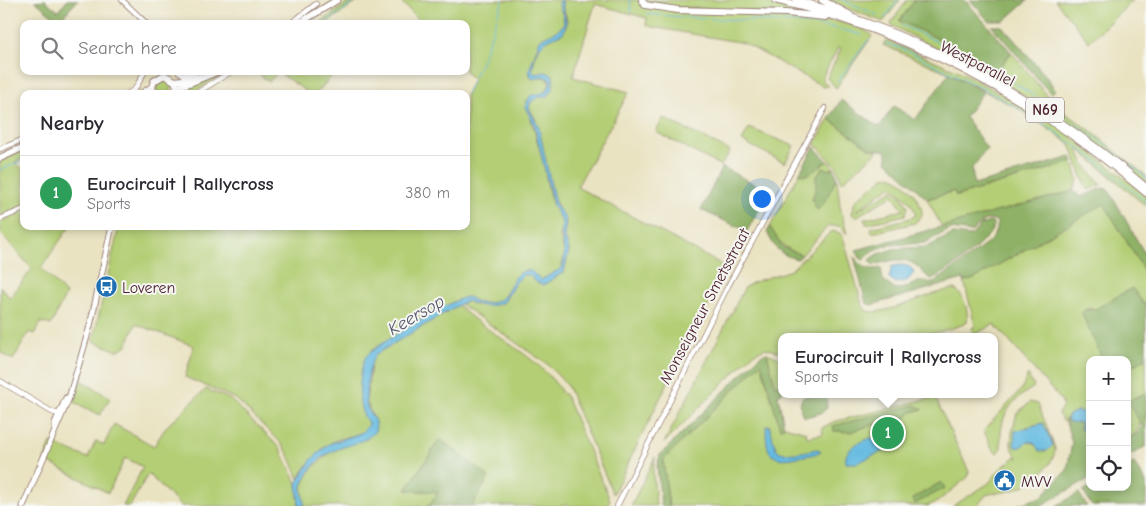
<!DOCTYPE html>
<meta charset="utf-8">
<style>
body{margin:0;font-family:"Comic Neue",sans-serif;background:#f2f2f3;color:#2b2b33}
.controls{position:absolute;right:15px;bottom:15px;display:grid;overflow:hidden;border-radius:10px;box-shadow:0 2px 8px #0003}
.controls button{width:45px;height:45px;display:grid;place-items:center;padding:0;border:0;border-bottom:1px solid #e1e1e2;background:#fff;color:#2b2b33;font:25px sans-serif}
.you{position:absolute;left:761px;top:198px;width:18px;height:18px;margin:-12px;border:4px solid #fff;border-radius:50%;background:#1a73e8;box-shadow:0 0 0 8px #1a73e833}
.badge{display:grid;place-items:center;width:32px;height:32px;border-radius:50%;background:#1f6fb2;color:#fff;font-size:16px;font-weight:700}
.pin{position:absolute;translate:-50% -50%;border:2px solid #fff;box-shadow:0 1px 5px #0006}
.popup{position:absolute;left:778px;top:333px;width:220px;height:65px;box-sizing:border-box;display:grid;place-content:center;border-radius:10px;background:#fff;filter:drop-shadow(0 1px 4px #0005);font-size:16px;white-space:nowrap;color:#7c7c81}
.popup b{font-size:19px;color:#2b2b33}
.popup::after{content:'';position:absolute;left:50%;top:100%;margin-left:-10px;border:10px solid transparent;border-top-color:#fff}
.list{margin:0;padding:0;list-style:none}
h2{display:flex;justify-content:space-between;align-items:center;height:65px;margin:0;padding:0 20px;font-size:21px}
h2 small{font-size:16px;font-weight:400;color:#7c7c81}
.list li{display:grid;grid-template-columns:32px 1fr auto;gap:15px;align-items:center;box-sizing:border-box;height:75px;padding:0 20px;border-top:1px solid #e1e1e2}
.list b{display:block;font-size:19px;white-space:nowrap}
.list p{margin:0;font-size:16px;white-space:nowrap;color:#7c7c81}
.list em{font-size:16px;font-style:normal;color:#7c7c81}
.icon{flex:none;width:28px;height:28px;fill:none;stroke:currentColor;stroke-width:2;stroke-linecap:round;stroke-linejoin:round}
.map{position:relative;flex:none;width:1146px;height:506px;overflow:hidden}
.search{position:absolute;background:#fff;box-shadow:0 2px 8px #0003;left:20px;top:20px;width:450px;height:55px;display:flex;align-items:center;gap:12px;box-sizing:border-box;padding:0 18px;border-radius:10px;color:#7c7c81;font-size:19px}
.panel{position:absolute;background:#fff;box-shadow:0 2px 8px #0003;left:20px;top:90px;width:450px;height:140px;border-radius:10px}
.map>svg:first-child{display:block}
.green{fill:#b3ce74;stroke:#7e7650;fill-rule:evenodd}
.forest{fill:#8eb166;stroke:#6c6848}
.water{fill:#63bae0;stroke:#566c86}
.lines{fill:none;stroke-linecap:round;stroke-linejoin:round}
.stream{stroke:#63bae0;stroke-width:1}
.minor-casing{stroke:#9a8176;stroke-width:6}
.tertiary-casing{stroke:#9a8176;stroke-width:7}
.primary-casing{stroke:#9a8176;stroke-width:8}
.minor{stroke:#fff;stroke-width:4.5}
.tertiary{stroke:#fff;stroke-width:5}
.primary{stroke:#fff;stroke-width:6}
.labels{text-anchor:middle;stroke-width:4;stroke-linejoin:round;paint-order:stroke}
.shield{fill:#f6f6f2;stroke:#7e6067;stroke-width:1}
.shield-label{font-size:15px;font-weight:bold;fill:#4a1f2b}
.street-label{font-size:16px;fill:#4a1f2b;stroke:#f6f6f2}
.poi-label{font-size:16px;fill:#4a1f2b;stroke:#f6f6f2;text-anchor:start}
.water-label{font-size:18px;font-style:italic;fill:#53556a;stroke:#f6f6f2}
</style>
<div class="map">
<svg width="1146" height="506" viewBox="0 0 1146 506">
<rect width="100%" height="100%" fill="#f6f6f2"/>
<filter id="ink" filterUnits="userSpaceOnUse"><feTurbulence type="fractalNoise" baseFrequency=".02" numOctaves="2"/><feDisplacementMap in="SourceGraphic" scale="10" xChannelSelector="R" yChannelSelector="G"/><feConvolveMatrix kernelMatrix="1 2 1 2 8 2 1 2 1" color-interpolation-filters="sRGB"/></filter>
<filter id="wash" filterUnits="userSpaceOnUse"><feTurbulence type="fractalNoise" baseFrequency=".0096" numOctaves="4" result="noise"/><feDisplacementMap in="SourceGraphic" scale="20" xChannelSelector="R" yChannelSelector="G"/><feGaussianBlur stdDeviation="1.12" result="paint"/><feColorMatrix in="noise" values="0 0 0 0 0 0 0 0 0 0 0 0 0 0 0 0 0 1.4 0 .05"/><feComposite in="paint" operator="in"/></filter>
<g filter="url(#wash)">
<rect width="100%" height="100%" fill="#eae3c2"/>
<path class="green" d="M352,0H360L325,24H318Z
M400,0H559L564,22L559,31L542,38L529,75L548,78L550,84L546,91L526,101L544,165L548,189L553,206L562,222L560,237L565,254L560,271L540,280L531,271C511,268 512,294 499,300C493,303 485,303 478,303L472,299L458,300L372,350C354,371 361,401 369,425C361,437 347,435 334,441C321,447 305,466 299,479L288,453L279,441L236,399L185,377L194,346L136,324L126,346L117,351L93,341L119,226H466V94L473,80L465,71L466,24H422Z
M562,0H638L643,6C680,8 854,11 872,36L836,88L827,78L841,49L838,48L823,76V81L829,86L824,87L744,43L652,27L646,25L647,18L595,4L573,77L629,92L577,187L728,268L681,356L613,494L567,385L547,364L460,304L468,301L473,305L504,302L515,283L523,275H530L536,282L543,285L564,272L569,250L564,235L566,222L554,199L535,118L529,108C530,98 539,97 547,96L554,79L533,73L532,71C534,62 536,48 543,41C550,35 563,37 566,27C570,16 561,10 562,0Z
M646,0H768L823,15L678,8L648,3Z
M826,0H900L884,21H881Z
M907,0H915L900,21L939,39L996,71L1011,52L1051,100L1054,99L1060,109L1091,131L1146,176V185L1046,109L999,81L893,26L891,23Z
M1055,0H1133L1089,42Z
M886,40L961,72L1053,122L1146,195V206L1077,148L1084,164L1101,185L1087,190L1070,144L1021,110L949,73L883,45Z
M228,71L191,94L189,92L187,86Z
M255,71H336L316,94H310L278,72L269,82Z
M156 87a8 8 0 1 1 16 0a8 8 0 1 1-16 0Z
M663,118L730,151L721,166L656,132Z
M829,119L869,148L878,151L842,182L836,166L815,144Z
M749,128L794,146L785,163L742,141Z
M24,150V158L15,162L24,170V206L0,216V161Z
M828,161L834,168L829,170L826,168L812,199L837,178L840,206L847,234L840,226H828L802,255C786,250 778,242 770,227L799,174L806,175Z
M1073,162L1078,180L1073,191L942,227L927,199L955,191L957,196Z
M889,176C904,178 923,200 922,215L915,223L872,233L871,228L911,218L916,215C914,204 900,191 890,186L856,211L893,190L901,196L908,207L905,215L866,224L865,219L904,210L893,195L856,217L852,214L855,201L884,177Z
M1105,203L1146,274V307L1132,288L1096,309L1087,308L1101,356L1104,360H1090V411L1084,413L1077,411L1069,415L1064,422L1058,414L1063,405L1061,400L994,324L974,335L972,328L975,326L964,281L972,280Z
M24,211V226H70L41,268L66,294L51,325L41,322L35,334L29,332L13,360L0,352V286L10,298L32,269L0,232V222Z
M832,231L840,233L843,237L862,304L866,311C885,317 931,291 954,289C964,293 969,312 967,322L962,325L922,337H782V353L765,348L753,354L664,443L745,287L754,282L791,270Z
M458,305C490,337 538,353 563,394H565L610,500L607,506H568L566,504L564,506H472L489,477L440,439L406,490L439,492L428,506H304L302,486L311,469L333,450L367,438L374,419L366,401L372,359L376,354Z
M767,353L782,359V383L775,385Z
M1146,358V393L1135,397C1139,416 1146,430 1127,439V369Z
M760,362L763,363L780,427L785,426L806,432L807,437L823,434L822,428L833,422L935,397L969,472L968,477L937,502L927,506H669L662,460Z
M1028,375L1034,387C1008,403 999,416 1001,448L997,453L991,448L984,430L1021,390Z
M81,380L110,398L100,415L74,402Z
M206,389L230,399L280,448L297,483L299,506H181L148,474L130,506H123L143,467L125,458L108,493L44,460L51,443L88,458L96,441L104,445L114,424L154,446L166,427Z
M1030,402L1038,404L1055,448C1056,465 1029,486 1013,490C1005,493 995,492 986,495L977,506H953L989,483L1000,469L1015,457L1018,458L1011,446L1012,433L1017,413ZM1043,423L1034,443L1028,442L1026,427Z
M655,457L653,472L656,506H631Z"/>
<path class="forest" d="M45,0L58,11L67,0H78L59,21L35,1Z
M915,0H965L1011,52L997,71L939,39L899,21Z
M970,0H1028L1004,21H989Z
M992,26H1002L1047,77L1055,90L1051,94Z
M949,73L983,92L965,117L987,149L972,168L974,185L1071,157L1073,162L956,196L954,191L927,199L887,161V151L869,148L829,119L841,100L879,127L894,106L915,120Z
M814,147L828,161C818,166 810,178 799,174Z
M722,167L769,192L747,231L701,210Z
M823,167L829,170L834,168L837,178L822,206L817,210L812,199L816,188V177Z
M1103,188L1108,189L1110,192L1146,256V274L1104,204L972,280L964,281L963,279L871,305L866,303L854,256C861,267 869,271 881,268L883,280C902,300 910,280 925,281C928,282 931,283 934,283L988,243L993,238L998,224L995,220H985L971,232L951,229L925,243L888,245L872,251L864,260L860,258L856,250L1073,191L1081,197Z
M989,222L994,224C994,238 946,273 933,279C927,278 925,274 921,270C906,254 891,261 873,265L870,260L876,255L893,249L927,247L953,234L971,236L981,225Z
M770,227L783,247L802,255L798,259C780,256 774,247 767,232Z
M1132,288L1146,307V358L1127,369V360H1104L1101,356L1082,314L1084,310L1096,309Z
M767,353L775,385L782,383V393L778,395L784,427L780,428L761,363L663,460L669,506H661L657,466L660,455L762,354Z
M1146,393V446L1127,457V439L1138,433L1142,426L1128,401Z
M826,394L827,408L821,413L805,417L802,415L800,405L802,398L811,394Z
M914,405L923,409L912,412L900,424L883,422L850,432L834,431L833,426Z
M1065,419L1081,423L1080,430L1090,426V478L1040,506H1014L1041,497L1067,470L1072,443Z
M440,439L489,477L472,506H428L438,492L406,490Z
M1134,463L1146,482V506H1092L1083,491L1090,487H1127V466Z
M941,482L945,488L915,504L912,499Z
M1079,493L1087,506H1056Z"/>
<path class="water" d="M559,0H562C561,13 571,19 563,33C540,43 537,44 532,71L536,74L545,72L553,75V89L547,97H539L531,101L529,108L539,128L555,203L566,220L564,235L569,250L564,272L543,285L536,282L530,275H523L515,283L504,302C491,307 480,308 468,301L460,304L376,354C369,363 364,395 367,406C369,415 379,421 375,431C360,450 329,441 309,472C307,476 303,482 302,486C301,493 305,499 304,506H299L297,483L312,459L329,444L361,433L369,425C366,419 362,414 361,408C358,395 360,369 365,358C370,348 456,297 467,297C471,297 473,301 476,302C482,305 494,303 499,300C512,294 511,268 531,271L541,280L562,268C568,252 559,238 562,222L553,206L534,124L525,107L530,96L546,92L550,84V79L543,76L532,79L529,70L540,40C548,32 568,32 563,16C561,9 558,7 559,0Z
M899,265C906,265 912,266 914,273L907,281L896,283L889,278L892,266Z
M1077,411L1082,412L1090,420V426L1081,430V423L1069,422L1067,419L1069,415Z
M1043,423L1053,445L1047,451H1039L1034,442H1028L1018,448L1014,446L1015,431Z
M769,425C772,432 773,442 776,448C782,459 809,450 818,449L821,451C815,455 805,456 798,457C769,463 766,453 766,426Z
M884,435L893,437V444L890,448L857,463H846C842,445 871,437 884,435Z"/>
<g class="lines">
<path class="stream" d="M630,0L631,11
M843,0L877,15
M647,14C680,17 712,19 744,20C785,22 823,23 862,35
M884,18L898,0
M323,24L358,0
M901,25C990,63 1072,116 1146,178
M885,43C906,49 927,61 947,71C1020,105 1085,148 1146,202
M838,81L869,39
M466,94L483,58L503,0
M0,170L24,160"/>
</g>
</g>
<g filter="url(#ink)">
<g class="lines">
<defs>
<path id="minor" d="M122,0L147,24
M290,24L316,4
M314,24L315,23
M178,71L184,75L202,71
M127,94L135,89L145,71
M195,94L232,71
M0,149L24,139
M0,219L24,209
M0,381L52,412L62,415
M617,506L728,286L825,108"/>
<path id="tertiary" d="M55,430V423L66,398
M23,506L69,398L90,326L112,226"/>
<path id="primary" d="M642,0L645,5L678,10L786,13L825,17
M775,0C914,33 1038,101 1146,193
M796,0C927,36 1042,99 1146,187
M822,0L850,15
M298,24L337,0
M175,81L201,77
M177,88L219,71
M141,94L152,87
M154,94L152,87L154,81L164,75L175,81L177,87L175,94
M0,158L24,147"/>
</defs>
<use href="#minor" class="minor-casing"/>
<use href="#tertiary" class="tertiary-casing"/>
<use href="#primary" class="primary-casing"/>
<use href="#minor" class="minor"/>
<use href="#tertiary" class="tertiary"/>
<use href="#primary" class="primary"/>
</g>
</g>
<defs>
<symbol id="bus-disc" viewBox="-11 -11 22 22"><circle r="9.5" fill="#1f6fb2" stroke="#f6f6f2"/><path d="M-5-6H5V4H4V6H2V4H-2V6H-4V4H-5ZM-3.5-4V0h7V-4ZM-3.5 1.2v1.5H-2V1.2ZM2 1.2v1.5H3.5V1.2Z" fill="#fff"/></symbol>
<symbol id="civic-disc" viewBox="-11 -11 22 22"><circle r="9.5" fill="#1f6fb2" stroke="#f6f6f2"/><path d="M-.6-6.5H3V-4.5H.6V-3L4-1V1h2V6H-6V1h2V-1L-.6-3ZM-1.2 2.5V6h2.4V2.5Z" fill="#fff"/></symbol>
</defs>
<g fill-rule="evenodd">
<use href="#bus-disc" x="94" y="274" width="25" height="25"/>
<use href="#civic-disc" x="992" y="468" width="25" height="25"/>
</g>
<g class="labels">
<rect class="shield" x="1026" y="97.5" width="38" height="25" rx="4"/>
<g class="shield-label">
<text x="1045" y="115">N69</text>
</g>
<g class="street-label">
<text transform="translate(978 63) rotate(27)" y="6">Westparallel</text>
<text transform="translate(704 306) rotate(-62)" y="6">Monseigneur Smetsstraat</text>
</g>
<g class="poi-label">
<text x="122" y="293">Loveren</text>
<text x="1021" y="487">MVV</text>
</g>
<g class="water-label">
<text transform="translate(416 315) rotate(-30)" y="6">Keersop</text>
</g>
</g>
</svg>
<div class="controls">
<button>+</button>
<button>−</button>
<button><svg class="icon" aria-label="locate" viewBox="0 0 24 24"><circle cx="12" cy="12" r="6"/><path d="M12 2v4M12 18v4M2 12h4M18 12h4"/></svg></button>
</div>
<div class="you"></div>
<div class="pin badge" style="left:888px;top:433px;background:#2e9e5b">1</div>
<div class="popup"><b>Eurocircuit | Rallycross</b>Sports</div>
<div class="search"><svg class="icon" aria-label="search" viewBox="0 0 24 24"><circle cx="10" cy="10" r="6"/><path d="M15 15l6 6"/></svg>Search here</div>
<section class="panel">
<h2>Nearby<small></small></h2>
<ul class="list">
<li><span class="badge" style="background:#2e9e5b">1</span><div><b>Eurocircuit | Rallycross</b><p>Sports</p></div><em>380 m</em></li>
</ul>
</section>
</div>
